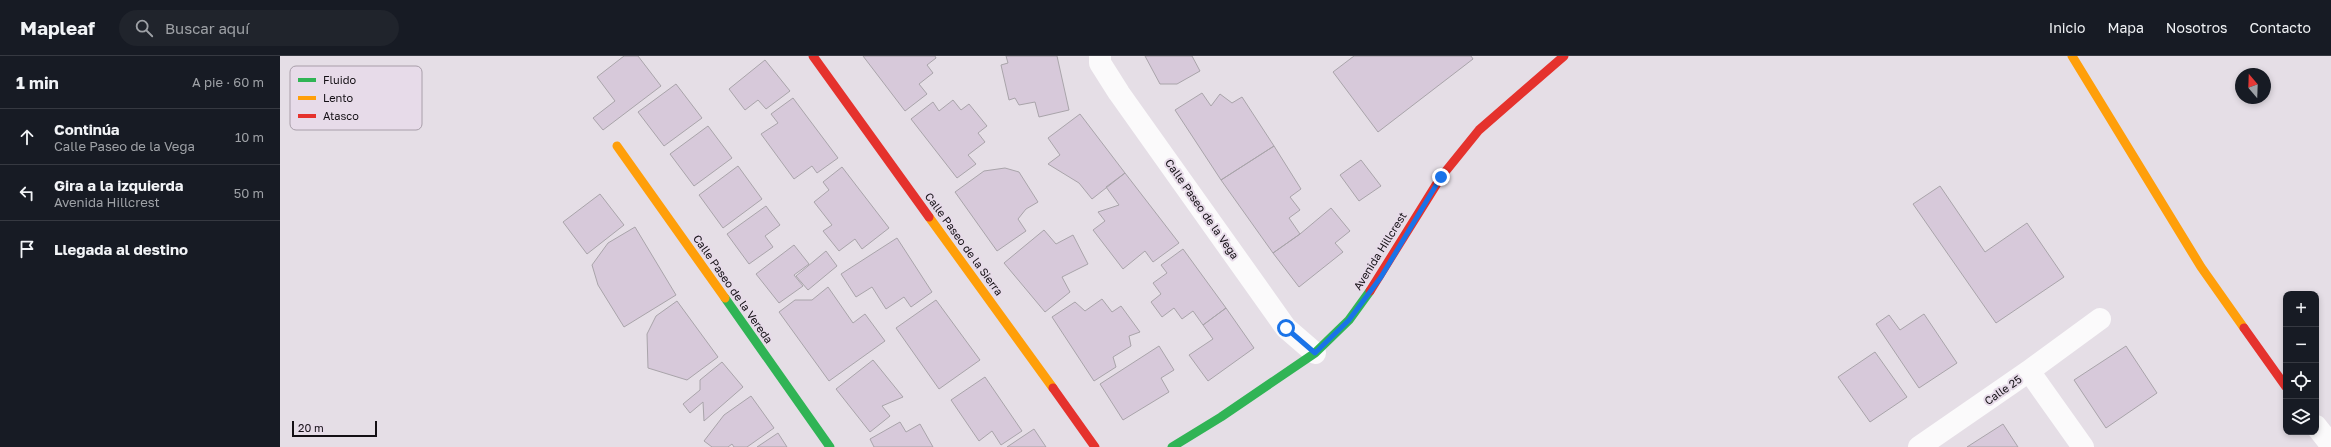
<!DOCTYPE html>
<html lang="es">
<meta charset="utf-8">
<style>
body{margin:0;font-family:"Golos Text",sans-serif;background:#20242c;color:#f1f3f6}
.controls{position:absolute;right:12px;bottom:12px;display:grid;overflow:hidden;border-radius:8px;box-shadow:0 2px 6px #0003}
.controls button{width:36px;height:36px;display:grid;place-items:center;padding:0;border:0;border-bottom:1px solid #363941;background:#171b24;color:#f1f3f6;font:20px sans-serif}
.compass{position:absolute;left:1955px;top:12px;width:36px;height:36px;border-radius:50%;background:#171b24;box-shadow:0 2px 6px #0003;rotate:341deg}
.scale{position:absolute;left:12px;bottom:10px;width:85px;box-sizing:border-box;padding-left:4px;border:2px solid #141015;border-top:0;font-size:11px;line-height:14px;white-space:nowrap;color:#141015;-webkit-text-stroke:3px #e7dbe9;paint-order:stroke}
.stop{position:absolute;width:12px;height:12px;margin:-9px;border:3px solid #1a73e8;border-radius:50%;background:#fff}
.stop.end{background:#1a73e8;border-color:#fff;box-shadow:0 1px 4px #0008}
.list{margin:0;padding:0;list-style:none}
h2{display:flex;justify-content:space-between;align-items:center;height:52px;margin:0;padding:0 16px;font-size:17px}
h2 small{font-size:13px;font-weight:400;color:#9ea1a6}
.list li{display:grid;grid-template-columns:26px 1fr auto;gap:12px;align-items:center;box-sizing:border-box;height:56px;padding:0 16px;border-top:1px solid #363941}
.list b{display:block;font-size:15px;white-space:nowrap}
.list p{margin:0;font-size:13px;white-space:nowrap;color:#9ea1a6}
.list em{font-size:13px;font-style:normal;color:#9ea1a6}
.icon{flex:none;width:22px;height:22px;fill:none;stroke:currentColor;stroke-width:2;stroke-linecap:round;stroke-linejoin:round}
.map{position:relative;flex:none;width:2051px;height:391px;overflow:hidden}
header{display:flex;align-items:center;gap:24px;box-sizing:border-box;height:56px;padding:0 20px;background:#171b24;border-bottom:1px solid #363941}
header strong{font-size:19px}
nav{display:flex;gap:22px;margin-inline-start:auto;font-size:14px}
.search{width:280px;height:36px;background:#20242c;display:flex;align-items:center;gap:10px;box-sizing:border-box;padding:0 14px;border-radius:22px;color:#9ea1a6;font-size:15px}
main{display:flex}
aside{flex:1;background:#171b24}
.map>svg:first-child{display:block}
.building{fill:#d7c9da;stroke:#a9a4aa}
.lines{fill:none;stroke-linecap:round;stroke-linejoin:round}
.street{stroke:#fbfafb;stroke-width:22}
.fast{stroke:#30b455;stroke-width:9}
.slow{stroke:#ff9f0a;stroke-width:9}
.jam{stroke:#e5322d;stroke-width:9}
.route{stroke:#1a73e8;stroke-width:5}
.labels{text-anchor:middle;stroke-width:4;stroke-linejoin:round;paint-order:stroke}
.street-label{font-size:11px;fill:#141015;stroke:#e7dbe9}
.key{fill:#e7dbe9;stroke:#a89ea9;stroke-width:1}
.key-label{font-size:11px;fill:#141015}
</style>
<header>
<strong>Mapleaf</strong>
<div class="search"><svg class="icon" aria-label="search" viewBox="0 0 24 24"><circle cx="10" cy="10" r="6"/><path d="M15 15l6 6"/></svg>Buscar aquí</div>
<nav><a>Inicio</a><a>Mapa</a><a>Nosotros</a><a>Contacto</a></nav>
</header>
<main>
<aside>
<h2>1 min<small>A pie · 60 m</small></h2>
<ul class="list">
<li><svg class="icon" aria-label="ahead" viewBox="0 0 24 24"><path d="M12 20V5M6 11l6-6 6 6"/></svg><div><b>Continúa</b><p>Calle Paseo de la Vega</p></div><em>10 m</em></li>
<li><svg class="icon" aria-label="left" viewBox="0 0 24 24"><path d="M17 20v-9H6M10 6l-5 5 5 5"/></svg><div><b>Gira a la izquierda</b><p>Avenida Hillcrest</p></div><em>50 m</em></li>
<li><svg class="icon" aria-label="arrive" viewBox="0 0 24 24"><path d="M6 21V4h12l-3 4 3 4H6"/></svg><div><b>Llegada al destino</b></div></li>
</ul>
</aside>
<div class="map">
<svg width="2051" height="391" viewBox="0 0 2051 391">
<rect width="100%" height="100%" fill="#e5dee6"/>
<path class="building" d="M344,0H358L381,30L323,74L313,62L335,45L317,21Z
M583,0H655L656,2L647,9L653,17L639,28L647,38L625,55Z
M726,0H777L789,54L759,61L755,46L739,49L735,42L729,44L721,9L728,7Z
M865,0H912L920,15L897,28H880Z
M1074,0H1191L1193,3L1098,76L1053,16Z
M485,4L510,35L486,53L478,44L465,54L449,33Z
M396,28L422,62L384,90L358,56Z
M922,37L931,50L940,38L952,47L962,41L994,90L941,124L895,54Z
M513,42L558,102L537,117L532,110L514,123L481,78L498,67L491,58Z
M673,44L681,54L689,48L707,70L698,77L705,86L688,99L696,108L677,122L631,63L653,46L659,55Z
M800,58L845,117L812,143L799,127L768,108L780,99L768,82Z
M428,70L452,102L414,130L390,98Z
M994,90L1021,133L1010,141L1020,154L1009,162L1020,178L993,197L941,124Z
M1081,104L1101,130L1079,145L1060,119Z
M458,110L482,143L443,172L419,139Z
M562,111L609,172L582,193L575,183L559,195L543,175L552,169L534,146L549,134L543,126Z
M725,112L739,116L758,146L746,153L738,163L746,175L717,195L675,136L704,115Z
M845,117L899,187L873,206L865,195L843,213L813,174L825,165L818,156L839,149L826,131Z
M1660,130L1705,196L1747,167L1784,221L1716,267L1633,148Z
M320,138L344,169L307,198L283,166Z
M486,150L500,169L485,180L493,191L469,208L447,178Z
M1051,152L1070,175L1055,187L1063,196L1019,231L993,197L1020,178Z
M355,171L396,239L344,271L318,229L312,209L328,187Z
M764,174L776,188L793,179L808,208L782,221L790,236L765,256L724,207Z
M617,182L652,236L631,251L624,241L606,253L592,231L576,241L561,218Z
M514,189L529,208L514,219L523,230L499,247L476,218Z
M903,193L946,252L923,269L913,255L902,263L894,252L882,261L871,246L881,238L873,227L887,217L881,209Z
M546,195L557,210L528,234L516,220Z
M548,231L573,267L585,258L605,285L549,325L499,256L515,244H532Z
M822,243L832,256L841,250L860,276L849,280L851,290L833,301L836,311L814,325L772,261L795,246L805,255Z
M656,244L700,304L659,333L616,272Z
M397,245L438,301L407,324L368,312L367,278L376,260Z
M946,252L974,292L928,325L909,299L933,283L923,269Z
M1644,258L1677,307L1639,332L1596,268L1609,259L1620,274Z
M879,290L894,314L881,322L889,336L843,364L820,328Z
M1846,290L1877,337L1826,372L1794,324Z
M1595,296L1627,341L1590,366L1558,321Z
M593,304L623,341L602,350L610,360L590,376L556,333Z
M442,306L463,331L424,365L423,346L410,357L403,348L420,334V324Z
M705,321L742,375L721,389L712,375L699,385L671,344Z
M471,340L494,372L467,391H454L452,388L448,391H432L424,385L444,359Z
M620,366L626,376L640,368L653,391H594L590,383Z
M1723,368L1738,391H1687Z
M754,373L766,391H727Z
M498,377L507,391H477Z"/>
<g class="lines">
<path class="street" d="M820,0V7L839,37L1006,272L1035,297
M1749,315L1803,391
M2036,370L2051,389
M1639,391L1749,315L1820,263"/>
<path class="fast" d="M445,242L550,391
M892,391L941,361L1035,297L1069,264L1090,235"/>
<path class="slow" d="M1792,0L1921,211L1964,272
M337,90L445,242
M649,161L773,332"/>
<path class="jam" d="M533,0L649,161
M1090,235L1161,121L1199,74L1284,0
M1964,272L2006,331
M773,332L815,391"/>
</g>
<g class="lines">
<path class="route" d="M1006,272L1035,297L1069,264L1101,221L1161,121"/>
</g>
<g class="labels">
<g class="street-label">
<text transform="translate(922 153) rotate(55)" y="4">Calle Paseo de la Vega</text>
<text transform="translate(684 188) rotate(54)" y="4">Calle Paseo de la Sierra</text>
<text transform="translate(1100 195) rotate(-58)" y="4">Avenida Hillcrest</text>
<text transform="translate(453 233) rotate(55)" y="4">Calle Paseo de la Vereda</text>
<text transform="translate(1723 334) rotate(-35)" y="4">Calle 25</text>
</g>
</g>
<rect x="10" y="10" width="132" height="64" rx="6" class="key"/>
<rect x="18" y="22" width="18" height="4" fill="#30b455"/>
<rect x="18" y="40" width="18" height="4" fill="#ff9f0a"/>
<rect x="18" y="58" width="18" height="4" fill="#e5322d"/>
<g class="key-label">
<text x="43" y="28">Fluido</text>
<text x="43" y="46">Lento</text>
<text x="43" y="64">Atasco</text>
</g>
</svg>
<div class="controls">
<button>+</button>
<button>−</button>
<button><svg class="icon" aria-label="locate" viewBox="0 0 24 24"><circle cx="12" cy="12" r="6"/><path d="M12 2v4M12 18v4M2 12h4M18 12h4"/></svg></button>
<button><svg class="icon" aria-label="layers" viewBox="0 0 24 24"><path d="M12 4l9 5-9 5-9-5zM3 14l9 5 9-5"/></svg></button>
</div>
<svg class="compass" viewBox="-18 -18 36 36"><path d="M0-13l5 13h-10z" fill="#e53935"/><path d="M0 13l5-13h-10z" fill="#9ea1a6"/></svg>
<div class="scale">20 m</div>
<div class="stop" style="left:1006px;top:272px"></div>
<div class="stop end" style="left:1161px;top:121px"></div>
</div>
</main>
